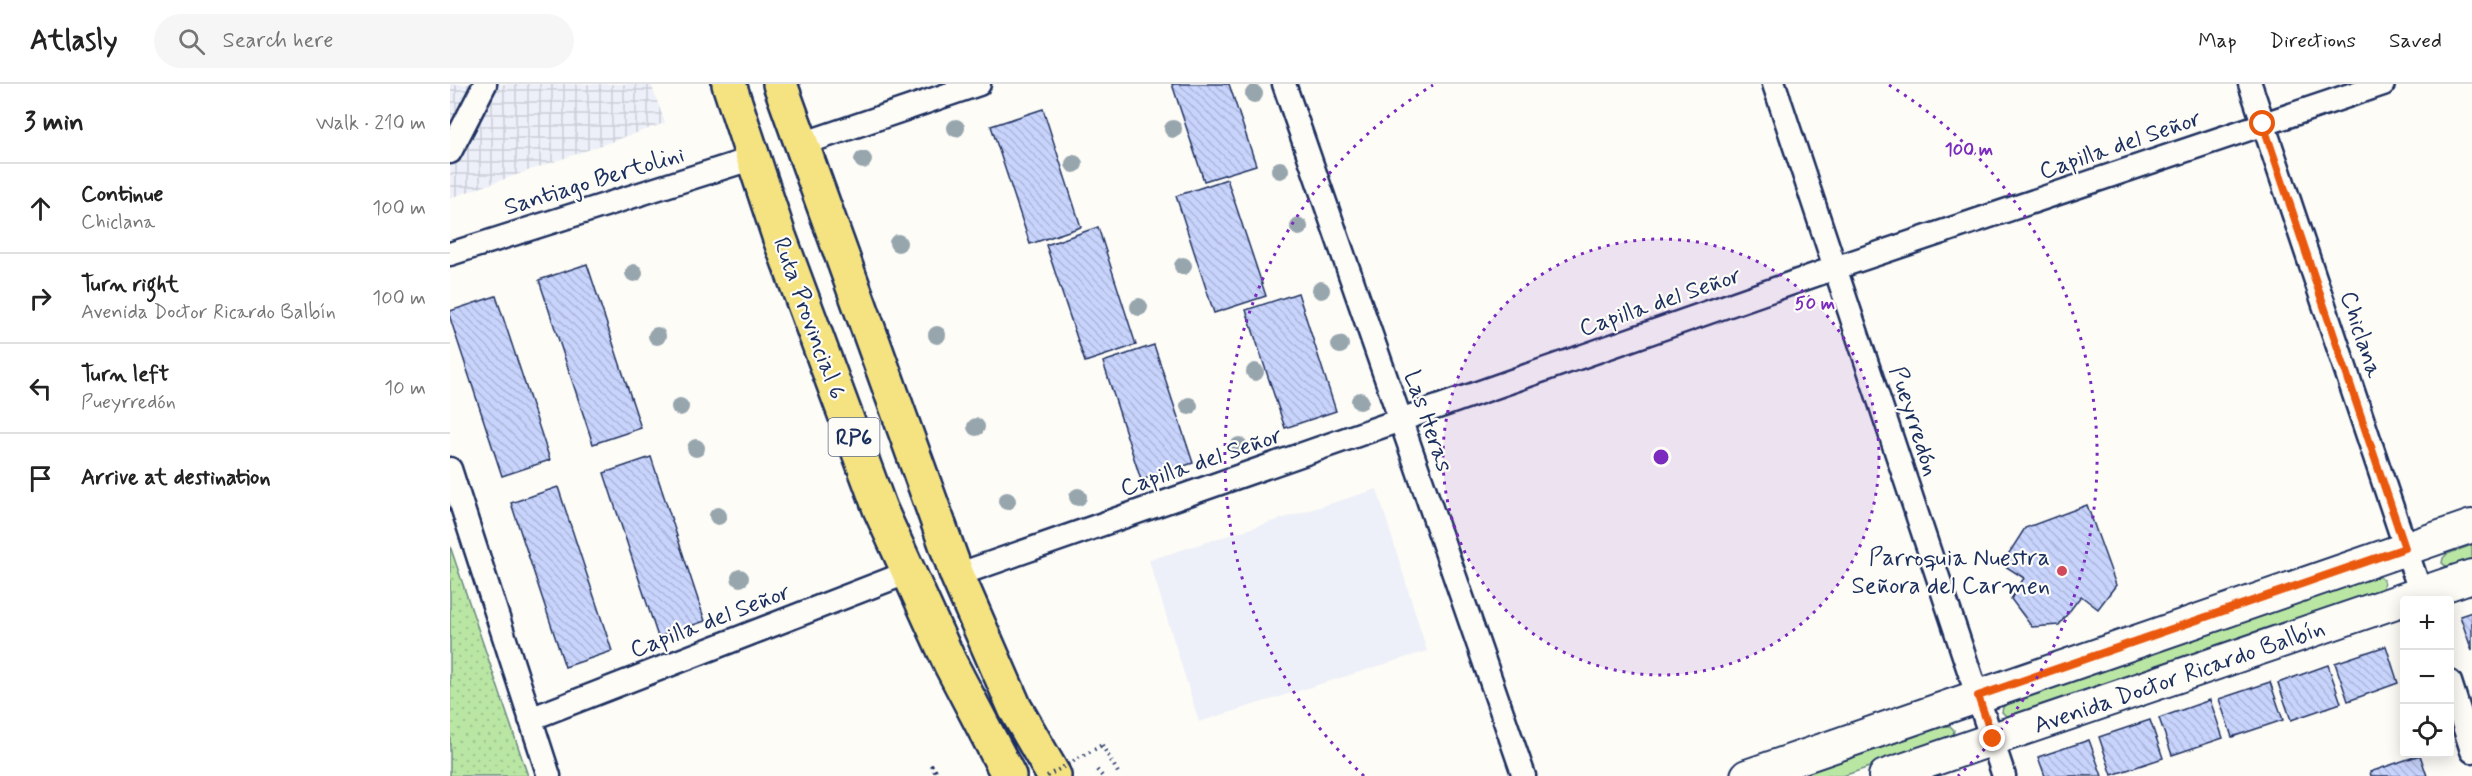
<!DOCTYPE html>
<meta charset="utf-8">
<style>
body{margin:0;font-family:Mynerve,sans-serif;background:#f6f6f6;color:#222}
.controls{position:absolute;right:18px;bottom:18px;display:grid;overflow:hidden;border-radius:6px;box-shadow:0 3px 15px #0003}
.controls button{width:54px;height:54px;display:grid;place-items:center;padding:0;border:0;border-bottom:2px solid #e0e0e0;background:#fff;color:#222;font:30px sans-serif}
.stop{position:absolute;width:18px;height:18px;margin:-14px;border:4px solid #ea580c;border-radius:50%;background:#fff}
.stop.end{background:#ea580c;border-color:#fff;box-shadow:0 2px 6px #0008}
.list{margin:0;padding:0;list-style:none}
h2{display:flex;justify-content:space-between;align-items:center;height:78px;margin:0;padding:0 24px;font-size:26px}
h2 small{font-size:20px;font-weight:400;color:#767676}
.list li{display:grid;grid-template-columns:39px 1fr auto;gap:18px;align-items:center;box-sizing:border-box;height:90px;padding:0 24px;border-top:2px solid #e0e0e0}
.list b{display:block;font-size:22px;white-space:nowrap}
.list p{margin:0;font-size:20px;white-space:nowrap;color:#767676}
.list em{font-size:20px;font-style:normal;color:#767676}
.icon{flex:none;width:33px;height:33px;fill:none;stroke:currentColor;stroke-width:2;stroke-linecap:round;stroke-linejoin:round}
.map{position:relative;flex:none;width:2022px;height:692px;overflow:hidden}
header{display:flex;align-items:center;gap:36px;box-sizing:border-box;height:84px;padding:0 30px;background:#fff;border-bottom:2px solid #e0e0e0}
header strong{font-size:28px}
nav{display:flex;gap:33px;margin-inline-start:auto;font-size:21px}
.search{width:420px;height:54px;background:#f6f6f6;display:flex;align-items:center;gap:15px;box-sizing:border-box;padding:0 21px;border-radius:33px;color:#767676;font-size:22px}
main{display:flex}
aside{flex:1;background:#fff}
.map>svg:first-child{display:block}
.built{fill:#edf0f8}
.industrial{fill:url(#industrial-grid)}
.grass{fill:#bae6a4;stroke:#6a8a81;stroke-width:1.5}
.park{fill:url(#park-dots);stroke:#6a8a81;stroke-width:1.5}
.building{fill:url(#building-back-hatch);stroke:#1b2f5e;stroke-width:1.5}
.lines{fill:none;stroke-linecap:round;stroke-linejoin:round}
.street-casing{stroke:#1b2f5e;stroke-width:27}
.secondary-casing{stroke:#1b2f5e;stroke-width:36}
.highway-casing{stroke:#1b2f5e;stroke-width:38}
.path{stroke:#1b2f5e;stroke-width:4;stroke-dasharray:1.5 4.5;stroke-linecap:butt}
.street{stroke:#fdfcf7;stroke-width:22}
.secondary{stroke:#fdfcf7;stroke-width:32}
.highway{stroke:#f5e382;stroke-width:33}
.path-bridge{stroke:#1b2f5e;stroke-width:4;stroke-dasharray:1.5 4.5;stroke-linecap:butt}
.tree{fill:#97a5ad}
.route{stroke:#ea580c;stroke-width:8}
.ring{fill:none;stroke:#7b2cbf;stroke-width:3;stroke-dasharray:3 6}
.poi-dot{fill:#d1495b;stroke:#fdfcf7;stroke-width:2}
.labels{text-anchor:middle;stroke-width:4.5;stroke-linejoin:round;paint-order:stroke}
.shield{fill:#fdfcf7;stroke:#5f6c8c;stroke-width:1.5}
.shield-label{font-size:22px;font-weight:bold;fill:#1b2f5e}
.street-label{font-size:24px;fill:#1b2f5e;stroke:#fdfcf7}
.poi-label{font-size:24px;fill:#1b2f5e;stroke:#fdfcf7;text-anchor:end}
.centre{fill:#7b2cbf;stroke:#fdfcf7;stroke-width:3}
.ring-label{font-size:18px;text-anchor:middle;font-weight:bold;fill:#7b2cbf;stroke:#fdfcf7;stroke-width:4.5;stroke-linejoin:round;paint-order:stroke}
</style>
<header>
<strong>Atlasly</strong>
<div class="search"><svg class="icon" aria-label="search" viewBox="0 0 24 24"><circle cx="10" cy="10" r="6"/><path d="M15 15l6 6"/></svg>Search here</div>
<nav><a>Map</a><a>Directions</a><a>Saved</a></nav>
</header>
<main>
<aside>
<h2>3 min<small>Walk · 210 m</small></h2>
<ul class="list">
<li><svg class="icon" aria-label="ahead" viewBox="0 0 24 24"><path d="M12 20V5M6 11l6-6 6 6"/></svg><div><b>Continue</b><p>Chiclana</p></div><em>100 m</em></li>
<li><svg class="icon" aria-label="right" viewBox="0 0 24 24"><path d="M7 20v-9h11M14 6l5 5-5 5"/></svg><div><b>Turn right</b><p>Avenida Doctor Ricardo Balbín</p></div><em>100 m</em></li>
<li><svg class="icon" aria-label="left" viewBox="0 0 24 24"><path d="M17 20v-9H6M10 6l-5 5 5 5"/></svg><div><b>Turn left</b><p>Pueyrredón</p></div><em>10 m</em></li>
<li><svg class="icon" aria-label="arrive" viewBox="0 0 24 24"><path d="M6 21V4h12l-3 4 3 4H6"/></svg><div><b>Arrive at destination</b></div></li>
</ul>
</aside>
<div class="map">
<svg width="2022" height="692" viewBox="0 0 2022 692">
<defs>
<pattern id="industrial-grid" width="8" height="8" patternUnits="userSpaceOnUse" patternTransform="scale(1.5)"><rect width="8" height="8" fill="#edf0f8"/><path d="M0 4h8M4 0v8" fill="none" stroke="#cbced7"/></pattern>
<pattern id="park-dots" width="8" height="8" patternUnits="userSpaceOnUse" patternTransform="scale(1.5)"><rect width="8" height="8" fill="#bae6a4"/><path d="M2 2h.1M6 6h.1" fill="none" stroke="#9fc690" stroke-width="1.8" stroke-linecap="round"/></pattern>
<pattern id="building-back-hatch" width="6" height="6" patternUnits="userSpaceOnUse" patternTransform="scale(1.5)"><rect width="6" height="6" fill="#c9d4fc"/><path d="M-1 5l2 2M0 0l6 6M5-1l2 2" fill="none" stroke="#acb6da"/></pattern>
</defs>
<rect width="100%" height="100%" fill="#fdfcf7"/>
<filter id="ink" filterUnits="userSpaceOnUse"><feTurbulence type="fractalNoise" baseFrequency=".0167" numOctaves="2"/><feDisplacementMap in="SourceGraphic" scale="12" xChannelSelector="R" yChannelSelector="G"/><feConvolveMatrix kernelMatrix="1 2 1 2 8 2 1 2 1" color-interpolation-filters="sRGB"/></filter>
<g filter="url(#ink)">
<path class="built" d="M927,405L977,567L749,638L699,476Z"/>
<path class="industrial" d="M0,0H201L215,39L0,114Z"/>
<path class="grass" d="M2022,461V477C2012,481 2001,488 1992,479L1993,474L1997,470Z
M1924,492L1930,493L1934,497L1933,503L1929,507L1562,633L1556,632L1552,628L1553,623L1557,619Z
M1494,642H1500L1504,646L1503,652L1499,656L1393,692H1348Z"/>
<path class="park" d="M0,462L78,692H0Z"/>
<path class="building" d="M722,0H779L806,81L754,97Z
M593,25L631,143L580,160L541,42Z
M777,95L816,212L764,229L726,112Z
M648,143L686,261L635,278L596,161Z
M137,180L191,344L143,360L89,196Z
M848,209L886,327L835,344L796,226Z
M46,212L100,376L52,392L0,234V227Z
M704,261L743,379L691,396L653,278Z
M201,373L255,537L208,553L154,389Z
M108,403L162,567L115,583L61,419Z
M1637,421L1666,501L1648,525L1631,512L1609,541L1582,543L1561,515L1574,494L1552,480L1575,444Z
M2022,528V567L2010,532Z
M1936,562L1948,599L1898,617L1885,579Z
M1878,581L1891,619L1841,636L1828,599Z
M1820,598L1833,636L1782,653L1769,615Z
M1760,616L1773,654L1722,671L1709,634Z
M1700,636L1713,674L1662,691L1649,653Z
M1639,656L1652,692H1595L1588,673Z
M1970,671L1977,692H1921L1920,688Z"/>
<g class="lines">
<defs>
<path id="street" d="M834,0L1074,692
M1324,0L1554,692
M1800,0L1973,516
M352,60L529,0
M0,68L35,0
M0,170L304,74
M0,385L99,692
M507,491L1385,184L1933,0
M2000,598L2022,667
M80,635L459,488"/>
<path id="secondary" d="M1297,692L2022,442
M1435,692L2022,492"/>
<path id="highway" d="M279,0L329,152L430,425L500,579L559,692
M330,0L507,491L565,624L604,692"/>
</defs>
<use href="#street" class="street-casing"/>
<use href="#secondary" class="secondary-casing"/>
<use href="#highway" class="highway-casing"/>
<path class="path" d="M652,661L670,692
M647,686L652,692
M488,692L480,679L490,692"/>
<use href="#street" class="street"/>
<use href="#secondary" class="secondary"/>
<use href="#highway" class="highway"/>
<path class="path-bridge" d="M597,692L652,661"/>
</g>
<g class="tree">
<circle cx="804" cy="10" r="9"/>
<circle cx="506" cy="44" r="9"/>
<circle cx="723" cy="45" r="9"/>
<circle cx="413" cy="76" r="9"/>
<circle cx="624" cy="80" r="9"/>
<circle cx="830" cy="86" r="9"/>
<circle cx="849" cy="143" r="9"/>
<circle cx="448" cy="159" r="9"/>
<circle cx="733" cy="182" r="9"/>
<circle cx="184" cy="189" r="9"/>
<circle cx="871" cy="206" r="9"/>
<circle cx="689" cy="223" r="9"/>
<circle cx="487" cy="251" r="9"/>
<circle cx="207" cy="252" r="9"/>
<circle cx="890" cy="261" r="9"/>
<circle cx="805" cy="288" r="9"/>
<circle cx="910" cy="317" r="9"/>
<circle cx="739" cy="322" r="9"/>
<circle cx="230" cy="323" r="9"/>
<circle cx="526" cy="343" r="9"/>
<circle cx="789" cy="362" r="9"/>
<circle cx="246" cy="364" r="9"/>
<circle cx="628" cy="413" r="9"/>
<circle cx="557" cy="417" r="9"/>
<circle cx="268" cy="432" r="9"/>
<circle cx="290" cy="494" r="9"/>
</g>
</g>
<g class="lines" filter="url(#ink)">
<path class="route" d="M1543,655L1528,612L1955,464L1813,40"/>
</g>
<circle cx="1211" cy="373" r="218" fill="#7b2cbf" fill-opacity=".12"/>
<g class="ring">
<circle cx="1211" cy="373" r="218"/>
<path d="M914 692A436 436 0 0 1 983 1M1439 1A436 436 0 0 1 1508 692"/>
</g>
<circle class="poi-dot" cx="1612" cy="487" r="6"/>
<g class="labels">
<rect class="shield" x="378.5" y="334" width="51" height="38" rx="4.5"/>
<g class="shield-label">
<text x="404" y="361">RP6</text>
</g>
<g class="street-label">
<text transform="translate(1670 60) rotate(-19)" y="8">Capilla del Señor</text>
<text transform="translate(144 96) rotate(-17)" y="8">Santiago Bertolini</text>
<text transform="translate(1210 217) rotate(-19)" y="8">Capilla del Señor</text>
<text transform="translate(360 234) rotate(70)" y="8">Ruta Provincial 6</text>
<text transform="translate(1912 250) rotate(72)" y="8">Chiclana</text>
<text transform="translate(979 337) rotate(71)" y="8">Las Heras</text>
<text transform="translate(1465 337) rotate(72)" y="8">Pueyrredón</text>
<text transform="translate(751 377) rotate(-19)" y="8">Capilla del Señor</text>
<text transform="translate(260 536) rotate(-21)" y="8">Capilla del Señor</text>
<text transform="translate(1729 592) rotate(-19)" y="8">Avenida Doctor Ricardo Balbín</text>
</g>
<g class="poi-label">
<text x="1600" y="481">Parroquia Nuestra<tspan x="1600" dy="28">Señora del Carmen</tspan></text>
</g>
</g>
<circle cx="1211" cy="373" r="9" class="centre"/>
<g class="ring-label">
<text x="1519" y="71">100 m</text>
<text x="1365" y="225">50 m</text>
</g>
</svg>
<div class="controls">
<button>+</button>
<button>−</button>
<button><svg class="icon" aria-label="locate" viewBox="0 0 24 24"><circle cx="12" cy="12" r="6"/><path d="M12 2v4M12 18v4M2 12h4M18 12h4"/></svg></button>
</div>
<div class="stop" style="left:1813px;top:40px"></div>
<div class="stop end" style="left:1543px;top:655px"></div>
</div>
</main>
